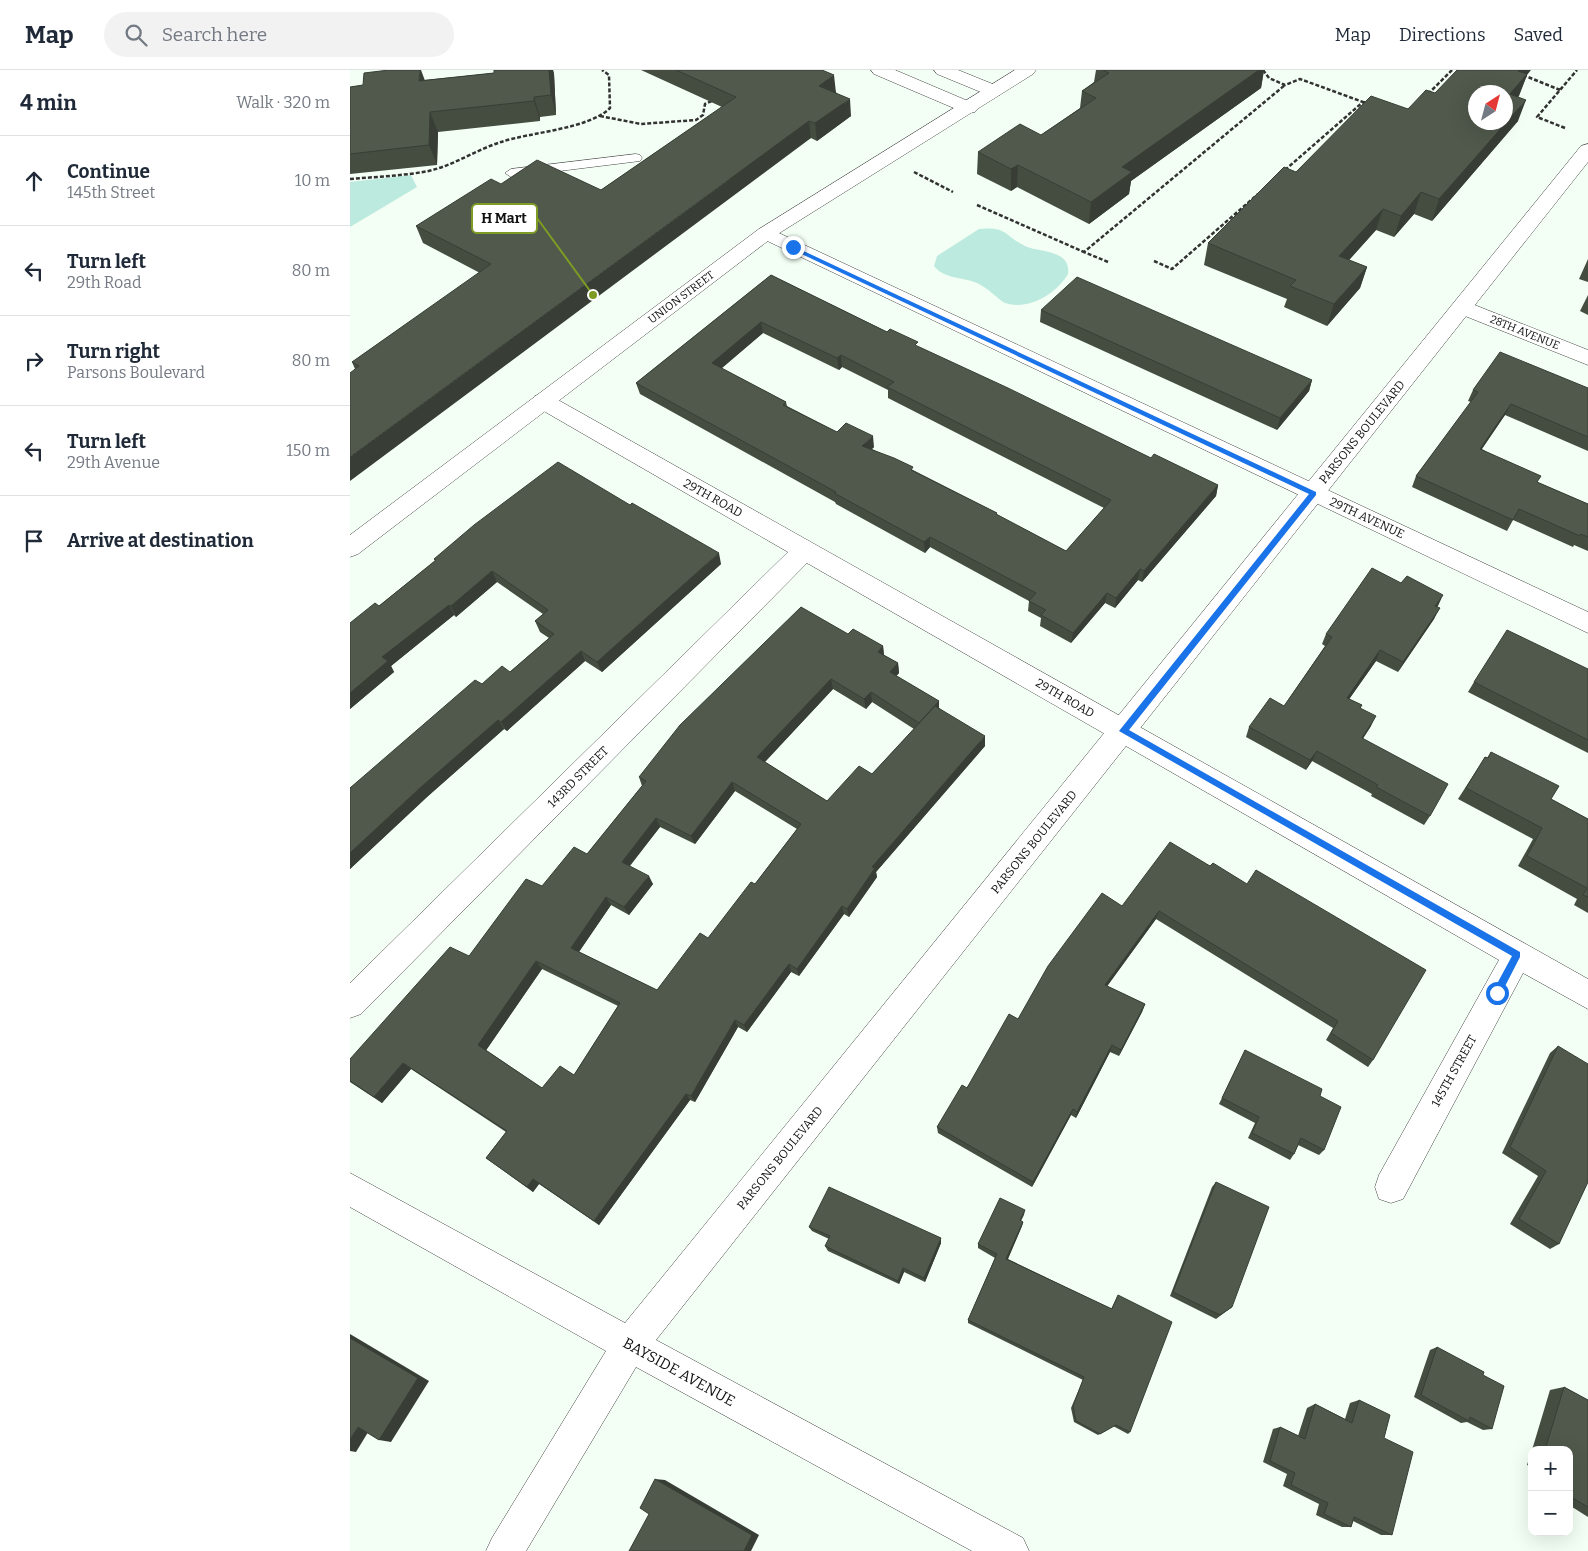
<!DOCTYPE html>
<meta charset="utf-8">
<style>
body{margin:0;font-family:Bitter,serif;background:#f2f2f3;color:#1f2937}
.controls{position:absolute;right:15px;bottom:15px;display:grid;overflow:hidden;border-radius:10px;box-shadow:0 5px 20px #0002}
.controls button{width:45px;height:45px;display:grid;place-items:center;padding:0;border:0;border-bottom:1px solid #e0e1e3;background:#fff;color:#1f2937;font:25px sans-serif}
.compass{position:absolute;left:1118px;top:15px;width:45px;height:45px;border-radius:50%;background:#fff;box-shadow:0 5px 20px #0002;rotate:36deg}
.stop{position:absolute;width:15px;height:15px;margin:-11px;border:4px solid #1a73e8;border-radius:50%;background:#fff}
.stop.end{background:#1a73e8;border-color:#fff;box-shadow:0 1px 5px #0008}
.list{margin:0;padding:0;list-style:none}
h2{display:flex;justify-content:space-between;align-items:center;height:65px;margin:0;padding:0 20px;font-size:21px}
h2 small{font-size:16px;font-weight:400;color:#747a83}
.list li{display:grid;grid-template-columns:32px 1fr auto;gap:15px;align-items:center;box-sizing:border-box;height:90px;padding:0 20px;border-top:1px solid #e0e1e3}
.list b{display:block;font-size:19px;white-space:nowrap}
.list p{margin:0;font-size:16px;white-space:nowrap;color:#747a83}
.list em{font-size:16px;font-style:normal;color:#747a83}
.icon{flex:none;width:28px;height:28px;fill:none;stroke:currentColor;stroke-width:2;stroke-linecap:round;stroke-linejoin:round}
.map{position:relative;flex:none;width:1238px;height:1481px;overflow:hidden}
header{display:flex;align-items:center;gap:30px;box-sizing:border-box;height:70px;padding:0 25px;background:#fff;border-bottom:1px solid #e0e1e3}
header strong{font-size:24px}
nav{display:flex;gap:28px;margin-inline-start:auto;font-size:18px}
.search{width:350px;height:45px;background:#f2f2f3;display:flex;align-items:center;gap:12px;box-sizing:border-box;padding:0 18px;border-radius:28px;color:#747a83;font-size:19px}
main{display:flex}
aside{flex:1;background:#fff}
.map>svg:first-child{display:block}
.green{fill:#bceadf}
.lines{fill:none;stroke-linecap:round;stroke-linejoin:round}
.service-casing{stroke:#434343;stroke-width:1}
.minor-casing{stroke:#434343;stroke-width:1}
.tertiary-casing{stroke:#434343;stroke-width:1}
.path{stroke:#323232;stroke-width:2.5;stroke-dasharray:4 2;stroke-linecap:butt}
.service{fill:#fff;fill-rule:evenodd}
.minor{fill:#fff;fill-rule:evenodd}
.tertiary{fill:#fff;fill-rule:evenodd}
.wall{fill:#454d41;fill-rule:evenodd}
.shaded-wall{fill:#383e35}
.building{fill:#50594c;stroke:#383e35;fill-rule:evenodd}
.route{fill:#1a73e8}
.labels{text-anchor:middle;stroke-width:5;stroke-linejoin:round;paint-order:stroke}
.far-street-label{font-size:11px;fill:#101010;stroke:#fff}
.street-label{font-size:12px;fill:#101010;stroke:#fff}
.near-street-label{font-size:15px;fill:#101010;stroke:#fff}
.leader{fill:none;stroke:#7e9c24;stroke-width:2}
.callout-dot{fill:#7e9c24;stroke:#fff;stroke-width:2}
.callout{fill:#fff;stroke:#7e9c24;stroke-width:2}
.callout-label{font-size:14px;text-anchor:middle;font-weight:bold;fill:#101010}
</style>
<header>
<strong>Map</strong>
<div class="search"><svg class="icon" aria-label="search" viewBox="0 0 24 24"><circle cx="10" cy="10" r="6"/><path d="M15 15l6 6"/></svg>Search here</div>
<nav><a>Map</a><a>Directions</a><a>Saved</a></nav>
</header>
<main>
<aside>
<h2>4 min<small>Walk · 320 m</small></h2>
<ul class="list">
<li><svg class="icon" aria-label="ahead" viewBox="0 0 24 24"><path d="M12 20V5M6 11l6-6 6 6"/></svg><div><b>Continue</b><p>145th Street</p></div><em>10 m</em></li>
<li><svg class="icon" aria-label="left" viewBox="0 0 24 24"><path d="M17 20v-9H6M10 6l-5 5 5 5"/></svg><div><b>Turn left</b><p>29th Road</p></div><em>80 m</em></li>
<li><svg class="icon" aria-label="right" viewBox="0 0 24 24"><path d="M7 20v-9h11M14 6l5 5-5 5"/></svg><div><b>Turn right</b><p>Parsons Boulevard</p></div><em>80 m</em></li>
<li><svg class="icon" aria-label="left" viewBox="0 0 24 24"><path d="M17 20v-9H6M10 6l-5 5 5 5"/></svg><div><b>Turn left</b><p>29th Avenue</p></div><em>150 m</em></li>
<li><svg class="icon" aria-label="arrive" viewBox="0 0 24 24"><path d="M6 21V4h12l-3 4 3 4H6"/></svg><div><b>Arrive at destination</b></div></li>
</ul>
</aside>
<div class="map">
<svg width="1238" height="1481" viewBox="0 0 1238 1481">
<rect width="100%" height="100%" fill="#f3fff4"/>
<path class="green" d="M61,105L67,117L0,157V112Z
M629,159C658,156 654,166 675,176C690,183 721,179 718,204C707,223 679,241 655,233C649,230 637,217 627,213C613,207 594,209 584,196L587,186Z"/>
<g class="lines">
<defs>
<path id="service" d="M286,84L290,85L292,88L290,91L161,107L155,103L161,99Z"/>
<path id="minor" d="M521,0H545L625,34L628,38L625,42L619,43L613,42L524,4Z
M584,0H608L650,17L653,21L650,25L644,26L638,25L587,4Z
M416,157L1238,542V563L409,167L406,163L409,159Z
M1112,230L1238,280V295L1105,242L1102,237L1105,232Z
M193,324L201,326L1238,909V939L1173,903L1053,1129L1041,1133L1029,1129L1025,1117L1029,1105L1149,890L457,493L11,944L0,948V913L438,482L185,336L182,331L185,326Z"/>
<path id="tertiary" d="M665,0H686L683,4L423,167L8,484L0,487V465L409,159Z
M1238,74V92L306,1270L673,1468L679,1481H622L286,1297L176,1481H136L142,1468L256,1281L0,1137V1103L275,1253L1231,76Z"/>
</defs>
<use href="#service" class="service-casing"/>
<use href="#minor" class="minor-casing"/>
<use href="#tertiary" class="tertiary-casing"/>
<path class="path" d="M913,0L919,8L935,15L950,9L1013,32
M1173,5L1210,20
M1078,24L1102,0
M250,46L291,54L346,50L353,45L355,34L364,30
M1215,58L1187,47L1227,0
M935,100L1013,32L1018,33
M564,102L603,122
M0,109C24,107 49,106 73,102C100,98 125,80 151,72C181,62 239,59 260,38L259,5L252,0
M627,135L734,182
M804,191L822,199L908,124
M758,192L734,182L935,15"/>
<use href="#service" class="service"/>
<use href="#minor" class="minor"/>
<use href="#tertiary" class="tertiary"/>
</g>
<path class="wall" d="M144,0H203L204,4L206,45L190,47V51L88,62L87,95L0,104V17L75,10L144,3Z
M291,0H472L501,46L467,71L461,68L5,299L2,292L130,203L73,173L66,156L151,114L251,120L372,37Z
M746,0H914L911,18L781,111L779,124L739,154L667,117L661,121L627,104L628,82L691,65L730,38L732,21L744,12Z
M1177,5L1168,27V51L1082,151L1064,144L1044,167L1026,160L999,190L1017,197L1010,218L977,256L934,237L937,229L854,195L858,173L946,102L1085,23Z
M1238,189V212L1229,209Z
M421,205L568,277L801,388L868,415L866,426L792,512L788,510L765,538L755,533L721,573L690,556L691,548L678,541L679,531L580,477L575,483L486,434L485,432L290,324L286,313ZM413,263L489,300L492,297L538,320V328L754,438L716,481L647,445V443L522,379L524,377L487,362L437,336L436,332L371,298Z
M1238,225V245L1230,241Z
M691,240L962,310L959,321L927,360L690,252Z
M1238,318V381L1155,345L1132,379L1187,412L1238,434V481L1224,475L1223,477L1163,450L1157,461L1062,417L1066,406L1121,332L1118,331L1123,320Z
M84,489L371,494L252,602L235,591L157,661L154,659L77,727L0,799V718L132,614L160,602L199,568L190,562L185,551L193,544L147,512L106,547L104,545L41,596L44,602L0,639L29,536L85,491Z
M1087,537L1084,549L1048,602L1026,591L999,629L1012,635L1010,638L1021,656L1013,668L1080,746L1074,755L1021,726L1022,724L962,691L956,700L896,667L899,657L934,636L975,576L972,574L976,564Z
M498,564L533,576L534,585L548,593L549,603L546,606L589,631V638L635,676L526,802L527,807L499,847L494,844L449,906L441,902L397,962L388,957L345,1032L340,1030L249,1155L189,1114L183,1122L136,1088L156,1062L61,999L32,1033L0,1012V989L119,886L192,816L237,784L292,716L289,707ZM483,619L516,639L522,632L564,659L522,704L477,731L415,692ZM385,721L447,759L405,814L358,868L307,920L229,882L261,835L279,845L303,814L280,796L310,757L345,774ZM192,899L268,936L224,1005L192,1018L136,980Z
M1238,599V683L1118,622L1124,612Z
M1141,682L1201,729L1238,749V843L1224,835L1227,829L1168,796L1183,769L1108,729L1135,687L1137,688Z
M860,796L1023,990L1018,997L976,970L983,958L806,849L757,916L795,934L792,942L769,986L760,982L726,1048L721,1045L682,1117L588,1063L587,1057L668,949L772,836Z
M1208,976L1209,1174L1200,1179L1160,1154L1188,1106L1152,1083L1200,983Z
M895,980L970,1026L974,1080L969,1085L948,1075L944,1084L940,1090L898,1068L905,1053L869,1034Z
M866,1112L882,1237L866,1249L820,1226L862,1117Z
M675,1140L674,1145L671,1151L673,1152L672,1156L658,1189L761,1239L768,1225L780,1362L778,1364L763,1356L748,1365L724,1352L721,1338L733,1310L618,1253V1250L645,1188L628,1178V1174Z
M459,1157L591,1173L575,1212L554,1202L549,1214L478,1181L475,1176L479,1169L462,1161Z
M1087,1277L1133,1305L1142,1359L1133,1360L1117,1352L1111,1353L1064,1327L1080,1280Z
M1214,1317L1238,1330V1447L1219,1435V1380H1182L1200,1320Z
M1009,1330L1034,1368L1042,1465H1031L1003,1451L1001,1457H992L966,1445L969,1434L933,1416L937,1404L913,1392L923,1359L930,1357L948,1366L957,1338L965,1334L995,1349L1000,1333Z
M1182,1380V1397L1177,1395Z"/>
<path class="shaded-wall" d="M70,0H71L77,16L69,11Z
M199,0H203L204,4L206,45L201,25Z
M909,0H914L911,18L781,111L779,124L739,154L741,132L772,97Z
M1170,0H1181L1177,5L1169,26L1156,41V36L1168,1Z
M484,5L486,23L469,16Z
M184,27L190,47V51L184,31Z
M500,29L501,46L467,71L465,53Z
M1176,30L1168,51L1082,151L1089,129Z
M80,42L88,62L87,95L79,75Z
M459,51L461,68L0,411V387Z
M668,95L667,117L661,121V99Z
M1071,122L1064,144L1044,167L1051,146Z
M1033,139L1026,160L983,208L989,186Z
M1017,197L1010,218L977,256L984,234Z
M411,252L413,263L364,305L362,293Z
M491,285L492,297L489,300L487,288Z
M962,310L959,321L927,360L930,348Z
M1161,334L1155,345L1124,390L1130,379Z
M523,366L524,377L513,387L512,376Z
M868,415L866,426L792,512L794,501Z
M580,467V477L575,483L574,472Z
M369,483L371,494L252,602L247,592Z
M790,499L788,510L765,538L766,528Z
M142,501L147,512L106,547L101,536Z
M757,523L755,533L721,573L723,563Z
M1093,525L1088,536L1080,547L1085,536Z
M99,535L104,545L41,596L44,602L0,639V623L32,587Z
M1090,538L1084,549L1048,602L1053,592Z
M533,576L534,586L528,582Z
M1030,580L1026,591L993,638L997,628Z
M231,581L235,591L157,661L151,652Z
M548,593L549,603L541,612L540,602Z
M481,609L483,619L410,697L407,687Z
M521,622L522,632L516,639L514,629Z
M589,631V641L569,653Z
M1026,646L1021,656L1007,678L1012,668Z
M148,650L154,659L77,727L0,799V783L70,718Z
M635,666V676L526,802L527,807L499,847L497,839L522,797Z
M967,681L962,691L956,700L960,690Z
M382,712L385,721L345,774L341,766Z
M306,748L310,757L276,800L272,792Z
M299,806L303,814L279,845L274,837Z
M256,827L261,835L226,886L221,878Z
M492,836L494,844L449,906L447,899Z
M809,841L806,849L753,922L755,915Z
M186,891L192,899L135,982L128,975Z
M439,894L441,902L397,962L394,955Z
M795,934L792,942L769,986L771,980Z
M385,950L388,957L345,1032L341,1026Z
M762,975L760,982L726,1048L727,1042Z
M53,993L61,999L32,1033L24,1027Z
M336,1024L340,1030L249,1155L244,1151Z
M723,1039L721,1045L682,1117L683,1112Z
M183,1109L189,1114L183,1122L177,1117Z
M673,1152L672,1156L656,1193V1189Z
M591,1168V1173L575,1212L574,1208Z
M553,1198L554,1202L549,1214L548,1211Z
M0,1264L79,1311L41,1372L29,1370L0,1268Z
M8,1357L20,1359L6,1382L0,1381V1369Z
M305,1409L315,1410L409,1465L401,1481H394Z"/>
<path class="building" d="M39,0H70L69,11L144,3V0H199L201,25L184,27V31L80,42L79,75L0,84V17L13,15L14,3Z
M326,0H472L484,5L469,16L500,29L465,53L459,51L0,387V303L9,296L2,292L141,194L66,156L141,109L151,114L187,90L251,120L386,27Z
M753,0H909L772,97L782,102L741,132L668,95L661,99L628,82L670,54L691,65L746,28L732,21L759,3Z
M1107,0H1170L1168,1L1177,4L1160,24L1176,30L1089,129L1071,122L1051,146L1033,139L989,186L1017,197L984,234L940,216L946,210L858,173L934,97L946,102L1021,26L1058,39L1076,20L1085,23ZM1126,22H1156V52H1126Z
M421,205L537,262L540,259L568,272L565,275L658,318L801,388L804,384L868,415L794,501L790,499L766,528L757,523L723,563L691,545L696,540L679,531L686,523L580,467L574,472L484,423L486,422L286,313ZM411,252L487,288L491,285L544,312L537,317L761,430L716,481L646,444L647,443L561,400L563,397L544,388L512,376L523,366L496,353L487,362L433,335L436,332L362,293Z
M727,207L962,310L930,348L691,240Z
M1150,282L1238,318V367L1161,334L1130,379L1191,406L1187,412L1238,434V467L1231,464L1230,466L1169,439L1163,450L1066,406L1128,322L1123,320Z
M208,392L280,435L282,433L369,483L247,592L231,581L151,652L148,650L70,718L0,783V718L125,610L132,614L152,596L160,602L204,564L185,551L198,540L142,501L101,536L99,535L32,587L38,591L0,623V553L25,533L29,536L86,490L84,489L124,455Z
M1022,498L1051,513L1057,506L1093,525L1085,536L1090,538L1053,592L1030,580L997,628L1012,635L1010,638L1026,646L1012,668L1098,714L1080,746L1026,717L1028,715L967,681L960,690L899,657L920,628L934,636L982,567L976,564Z
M451,537L498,564L503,559L533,576L528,582L548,593L540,602L589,631L569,653L521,622L514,629L481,609L407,687L477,731L509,696L522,704L585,636L635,666L522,797L525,798L497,839L492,836L447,899L439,894L394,955L385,950L341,1026L336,1024L244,1151L183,1109L177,1117L136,1088L157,1061L53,993L24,1027L0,1011V989L100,877L119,886L176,809L192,816L224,777L237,784L296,711L289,707L330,655ZM382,712L451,754L405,814L401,812L358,868L350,863L307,920L221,878L256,827L274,837L299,806L272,792L306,748L341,766ZM186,891L270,933L224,1005L210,996L192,1018L128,975Z
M1157,560L1238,599V670L1124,612Z
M1141,682L1209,716L1201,729L1238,749V827L1233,825L1237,818L1177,786L1192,758L1116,718L1135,687L1138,688Z
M820,772L860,796L863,793L897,814L906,800L1076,900L1023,990L981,963L988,951L809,841L755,915L795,934L771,980L762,975L727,1042L723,1039L683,1112L587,1057L612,1015L617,1018L659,944L668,949L698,896L752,823L772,836Z
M1208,976L1238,994V1112L1209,1174L1169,1149L1196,1101L1160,1077Z
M895,980L972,1019L970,1026L991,1037L974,1080L951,1068L944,1084L902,1063L909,1047L872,1028Z
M866,1112L919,1137L882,1237L870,1245L823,1222Z
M479,1117L591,1168L574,1208L553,1198L548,1211L475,1176L480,1166L459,1157Z
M650,1128L675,1140L670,1150L673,1152L656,1189L762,1239L768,1225L822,1252L780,1362L766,1355L750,1364L726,1351L723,1336L734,1307L618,1250L647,1184L628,1174Z
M0,1268L68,1308L29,1370L8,1357L0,1369Z
M1087,1277L1134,1302L1133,1305L1154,1316L1142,1359L1120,1347L1119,1351L1071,1325Z
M1214,1317L1238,1330V1437L1219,1426V1380H1195Z
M1009,1330L1040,1345L1034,1368L1063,1382L1042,1465L1004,1447L1001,1457L974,1444L978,1433L941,1415L945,1403L920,1391L930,1357L955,1369L965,1334L1002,1353Z
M305,1409L402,1465L394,1481H279L299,1444L290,1438Z"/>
<path class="route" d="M443,176L966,422V425L779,660L1170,882V887L1150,926H1144L1142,923L1162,886L769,661L959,424L441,179Z"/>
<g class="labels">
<g class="far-street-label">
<text transform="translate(331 227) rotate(-37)" y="4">UNION STREET</text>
<text transform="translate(1175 262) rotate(22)" y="4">28TH AVENUE</text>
</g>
<g class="street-label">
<text transform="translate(1012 362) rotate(-51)" y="4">PARSONS BOULEVARD</text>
<text transform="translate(363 428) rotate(29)" y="4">29TH ROAD</text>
<text transform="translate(1017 448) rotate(25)" y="4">29TH AVENUE</text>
<text transform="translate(715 628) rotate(30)" y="4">29TH ROAD</text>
<text transform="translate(228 707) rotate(-45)" y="4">143RD STREET</text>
<text transform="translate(684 772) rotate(-51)" y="4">PARSONS BOULEVARD</text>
<text transform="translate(1104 1001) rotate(-61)" y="4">145TH STREET</text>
<text transform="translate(430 1088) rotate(-51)" y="4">PARSONS BOULEVARD</text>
</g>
<g class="near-street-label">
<text transform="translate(329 1302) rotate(29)" y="5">BAYSIDE AVENUE</text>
</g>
</g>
<path class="leader" d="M243 225L187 148"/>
<circle class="callout-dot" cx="243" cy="225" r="5"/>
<rect class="callout" x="122" y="134" width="65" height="29" rx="5"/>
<g class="callout-label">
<text x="154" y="153">H Mart</text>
</g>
</svg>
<div class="controls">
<button>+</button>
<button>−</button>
</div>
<svg class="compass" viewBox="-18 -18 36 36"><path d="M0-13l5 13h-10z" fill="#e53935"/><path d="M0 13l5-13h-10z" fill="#747a83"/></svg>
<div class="stop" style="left:1147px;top:923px"></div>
<div class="stop end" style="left:443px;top:177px"></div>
</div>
</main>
